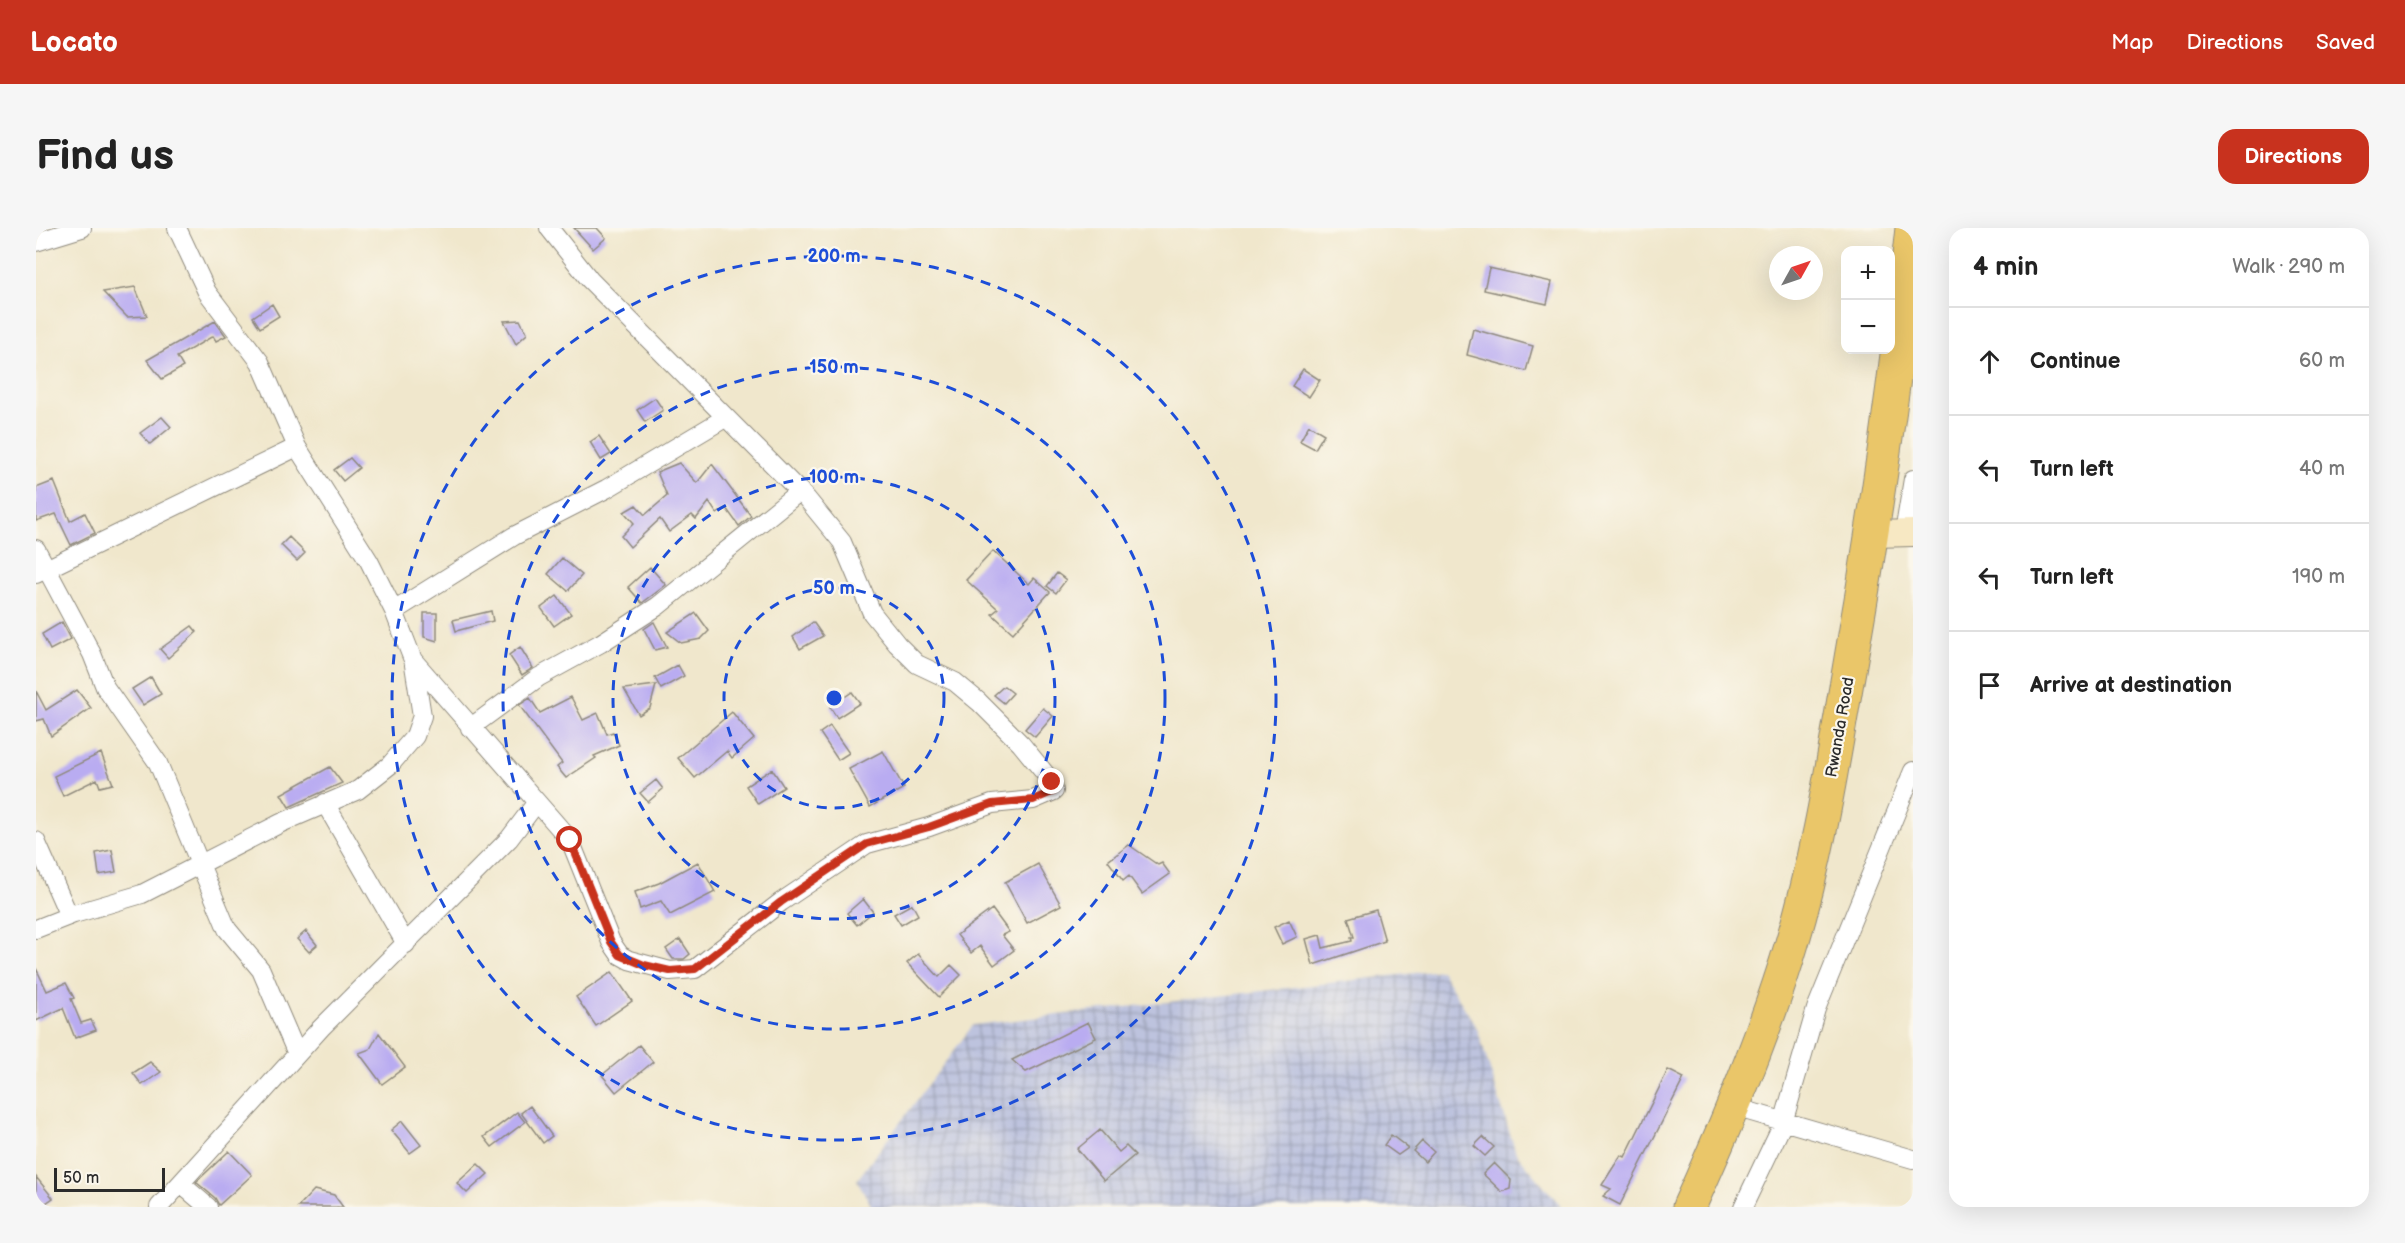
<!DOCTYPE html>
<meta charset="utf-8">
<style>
body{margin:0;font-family:"Balsamiq Sans",sans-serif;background:#f6f6f6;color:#222}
.controls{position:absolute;right:18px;top:18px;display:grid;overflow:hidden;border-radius:12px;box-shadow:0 6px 24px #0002}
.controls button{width:54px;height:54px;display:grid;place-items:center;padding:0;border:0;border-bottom:2px solid #e0e0e0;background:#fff;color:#222;font:30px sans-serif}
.compass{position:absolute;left:1733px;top:18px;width:54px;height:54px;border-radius:50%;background:#fff;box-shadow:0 6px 24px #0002;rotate:50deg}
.scale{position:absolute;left:18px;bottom:15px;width:111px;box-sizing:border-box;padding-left:6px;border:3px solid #2b2b2b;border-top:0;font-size:16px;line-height:21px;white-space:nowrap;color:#2b2b2b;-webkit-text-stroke:4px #fbf7ec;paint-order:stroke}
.stop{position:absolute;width:18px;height:18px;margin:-14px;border:4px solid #c8321e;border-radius:50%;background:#fff}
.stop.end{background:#c8321e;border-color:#fff;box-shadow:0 2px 6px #0008}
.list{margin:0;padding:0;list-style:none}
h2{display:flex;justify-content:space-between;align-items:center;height:78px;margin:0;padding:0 24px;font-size:26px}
h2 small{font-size:20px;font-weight:400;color:#767676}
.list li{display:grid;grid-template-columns:39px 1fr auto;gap:18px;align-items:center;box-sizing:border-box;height:108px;padding:0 24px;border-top:2px solid #e0e0e0}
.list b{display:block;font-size:22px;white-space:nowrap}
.list em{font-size:20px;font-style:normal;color:#767676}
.icon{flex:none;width:33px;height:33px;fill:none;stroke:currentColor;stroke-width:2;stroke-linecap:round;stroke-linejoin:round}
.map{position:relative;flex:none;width:1877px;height:979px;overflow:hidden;border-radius:18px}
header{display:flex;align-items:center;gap:36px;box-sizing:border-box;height:84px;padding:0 30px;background:#c8321e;color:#fff}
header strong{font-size:28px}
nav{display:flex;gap:33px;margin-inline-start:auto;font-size:21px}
.intro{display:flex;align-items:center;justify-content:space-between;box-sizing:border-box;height:144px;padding:0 36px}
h1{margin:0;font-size:42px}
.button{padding:15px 27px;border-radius:18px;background:#c8321e;color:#fff;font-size:21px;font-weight:700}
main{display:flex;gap:36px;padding:0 36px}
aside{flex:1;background:#fff;border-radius:18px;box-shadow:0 6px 24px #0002}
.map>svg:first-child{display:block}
.industrial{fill:url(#industrial-grid)}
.building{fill:#b9acf1}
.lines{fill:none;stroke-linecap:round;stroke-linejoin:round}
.street-casing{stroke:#8e897c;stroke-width:20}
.secondary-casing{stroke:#8e897c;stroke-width:28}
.highway-casing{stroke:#8e897c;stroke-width:35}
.street{stroke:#fff;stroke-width:18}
.secondary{stroke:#f7e8c3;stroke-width:26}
.highway{stroke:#eac669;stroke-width:33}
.route{stroke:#c8321e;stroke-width:8}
.ring{fill:none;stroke:#1d4ed8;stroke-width:3;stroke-dasharray:10 8}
.labels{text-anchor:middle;stroke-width:4.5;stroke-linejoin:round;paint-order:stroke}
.street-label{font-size:16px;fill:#2b2b2b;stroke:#fbf7ec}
.centre{fill:#1d4ed8;stroke:#fbf7ec;stroke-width:3}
.ring-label{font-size:18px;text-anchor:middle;font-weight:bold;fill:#1d4ed8;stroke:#fbf7ec;stroke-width:4.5;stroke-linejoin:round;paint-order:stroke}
</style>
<header>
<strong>Locato</strong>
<nav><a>Map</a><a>Directions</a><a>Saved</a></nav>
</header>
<div class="intro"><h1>Find us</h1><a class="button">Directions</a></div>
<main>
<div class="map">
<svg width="1877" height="979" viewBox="0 0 1877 979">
<defs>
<pattern id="industrial-grid" width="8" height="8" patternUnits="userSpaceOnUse" patternTransform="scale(1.5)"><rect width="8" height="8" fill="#bdc3de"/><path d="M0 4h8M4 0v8" fill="none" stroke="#9a9fb4"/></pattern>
</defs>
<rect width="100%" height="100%" fill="#fbf7ec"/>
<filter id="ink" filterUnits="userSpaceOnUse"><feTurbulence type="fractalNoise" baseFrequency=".0167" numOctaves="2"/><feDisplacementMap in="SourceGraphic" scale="12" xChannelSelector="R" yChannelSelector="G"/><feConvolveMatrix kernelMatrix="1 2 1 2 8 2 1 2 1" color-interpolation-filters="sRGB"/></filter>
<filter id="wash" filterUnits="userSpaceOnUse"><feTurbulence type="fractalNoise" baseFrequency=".008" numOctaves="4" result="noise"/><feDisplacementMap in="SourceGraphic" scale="24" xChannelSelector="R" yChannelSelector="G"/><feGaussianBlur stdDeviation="1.35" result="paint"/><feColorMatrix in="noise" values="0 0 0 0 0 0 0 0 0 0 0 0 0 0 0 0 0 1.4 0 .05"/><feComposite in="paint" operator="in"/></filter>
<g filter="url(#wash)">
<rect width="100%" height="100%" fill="#f0e7cc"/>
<path class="industrial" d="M1405,742L1441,800L1480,925L1526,979H836L821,952L937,797Z"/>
<g id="blocks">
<path class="building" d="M538,0H561L570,10L557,21Z
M1453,40L1516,54L1511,76L1448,62Z
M99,59L111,88L91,89L67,64Z
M236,76L243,88L224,100L217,89Z
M484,92L491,106L480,116L468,93Z
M179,93L190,108L180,113L177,108L141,129L147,139L126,151L111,132Z
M1437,101L1497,118L1490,143L1431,127Z
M1267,141L1284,152L1273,169L1256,158Z
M619,170L627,182L609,194L601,182Z
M126,189L135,199L114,216L104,205Z
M1273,197L1288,206L1279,221L1264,213Z
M563,208L575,226L565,232L554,214Z
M314,230L323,240L307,253L298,242Z
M643,235L661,255L676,236L715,288L703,298L690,280L681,286L673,274L660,291L656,287L633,304L624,291L594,319L585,308L598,295L588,284L600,277L609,287L631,268L621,244Z
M18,253L34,293L49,285L59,305L35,317L20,286L0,293V260Z
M253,309L269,325L261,333L245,317Z
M957,323L993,356L998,350L1014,364L977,405L956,386L962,381L930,352Z
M526,330L546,347L532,363L512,346Z
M614,339L630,357L606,375L592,359Z
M1021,345L1030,352L1020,365L1011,358Z
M521,368L535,386L518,398L505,380Z
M455,383L457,393L420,403L417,392Z
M388,385H401V413L388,409Z
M660,385L673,403L665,411L645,415L631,404Z
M26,394L35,411L14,422L6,406Z
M618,394L631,419L619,422L608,401Z
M777,394L787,408L764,421L757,409Z
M156,398L161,404L132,430L124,421Z
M484,419L497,440L486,447L473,427Z
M642,437L648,448L625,461L619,450Z
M115,449L125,466L107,477L96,461Z
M620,457L614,480L603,487L588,461Z
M968,458L977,465L968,475L958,467Z
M41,462L55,480L15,508L8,491L0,493V463L10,482Z
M816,464L824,475L801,490L794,479Z
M535,469L547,492L562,485L571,506L577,504L583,517L558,528L560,530L530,550L521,539L526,535L483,477L494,470L504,485Z
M1007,480L1017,488L999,509L989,501Z
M696,484L718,511L696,530L691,523L659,550L642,530Z
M794,498L813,525L802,532L784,505Z
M847,523L868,560L834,579L813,541Z
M65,525L77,556L64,559L61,551L27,568L18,548Z
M294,539L306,555L253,579L245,566Z
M736,541L748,559L722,576L710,558Z
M620,552L627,561L612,574L604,565Z
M1093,617L1122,637L1126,635L1134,646L1106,666L1093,648L1087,653L1072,633Z
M76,622L80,644L63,647L60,625Z
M662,634L679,664L634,687L625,673L604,681L599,664L623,655Z
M1002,636L1025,677L991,695L969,654Z
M827,671L837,684L821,697L811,685Z
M876,676L882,687L865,697L858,686Z
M956,681L973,704L966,707L978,722L958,737L944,718L935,725L921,707Z
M1340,682L1349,713L1277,737L1270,711L1284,707L1287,720L1316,713L1315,709H1318L1312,690Z
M1253,692L1261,709L1246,716L1238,699Z
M270,703L281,717L273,724L261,711Z
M644,711L654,726L648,731H637L630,721Z
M882,726L903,749L915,737L925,747L903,769L871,735Z
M0,740L11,763L30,755L38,770L35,771L45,795L55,792L60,802L39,810L27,780L0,793Z
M576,744L596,773L560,798L540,769Z
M1052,794L1060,810L990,844L976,832Z
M343,805L369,839L346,856L323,825L334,821Z
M603,817L617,834L580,864L566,847Z
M114,834L125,844L106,857L97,845Z
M1632,842L1648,850L1584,977L1567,968L1575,961L1566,957L1585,927L1589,929Z
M494,878L516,908L507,915L485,885Z
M481,884L489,894L456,919L448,909Z
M366,893L385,917L374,925L355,902Z
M1064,902L1083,924L1090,918L1099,927L1068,953L1041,921Z
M1355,907L1372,920L1362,927L1348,917Z
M1447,909L1458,919L1449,928L1438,918Z
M1386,913L1398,924L1389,934L1377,923Z
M193,923L216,947L183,977L179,970L160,954Z
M1458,935L1475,952L1474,961L1466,964L1447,946Z
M442,936L452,946L431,965L421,955Z
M0,949L17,970L7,977L0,968Z
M278,962L298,967L307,979H262Z"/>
</g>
</g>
<g filter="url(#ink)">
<use href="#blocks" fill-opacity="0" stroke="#8e897c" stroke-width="1.5"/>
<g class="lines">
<defs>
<path id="street" d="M141,0L171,64L224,134L261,219L333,333L358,383L377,432L534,612L575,714L584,727L593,732L634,743L659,741L745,674L831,616L893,599L956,576L997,572L1018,563L1016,554L985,516L943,474L919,454L881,436L861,416L836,385L806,314L771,271L554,52L513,0
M0,14L46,0
M1868,305L1877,251
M0,321L56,426L69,459L122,535L191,701L225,742L261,826
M0,346L261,219
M358,383L478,308L570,261L689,190
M434,500L503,449L565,415L622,378L764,263
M289,575L370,716
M0,613L33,688
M0,701L38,686L106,666L245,595L322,562L354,537L379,508L386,488L378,437
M1695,878L1877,931
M145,956L172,979
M123,979L285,800L473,611L501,574
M1707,979L1747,895L1780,781L1877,543"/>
<path id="secondary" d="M1838,306L1877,305"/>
<path id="highway" d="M1653,979C1691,896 1730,803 1756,715C1783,626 1797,533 1813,442C1839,295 1860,149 1876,0"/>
</defs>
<use href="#street" class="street-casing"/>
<use href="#secondary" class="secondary-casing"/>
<use href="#highway" class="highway-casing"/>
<use href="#street" class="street"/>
<use href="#secondary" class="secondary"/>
<use href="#highway" class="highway"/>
</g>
</g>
<g class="lines" filter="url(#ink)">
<path class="route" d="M534,612L575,714L584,727L608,737L634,743L659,741L745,674L831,616L893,599L956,576L997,572L1018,563L1016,554"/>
</g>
<g class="ring">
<circle cx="798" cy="470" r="110"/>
<circle cx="798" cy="470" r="221"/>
<circle cx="798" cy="470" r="331"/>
<circle cx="798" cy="470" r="442"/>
</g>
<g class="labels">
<g class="street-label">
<text transform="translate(1803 499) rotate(-80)" y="6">Rwanda Road</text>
</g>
</g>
<circle cx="798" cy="470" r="9" class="centre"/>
<g class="ring-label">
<text x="798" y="34">200 m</text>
<text x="798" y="145">150 m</text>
<text x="798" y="255">100 m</text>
<text x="798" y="366">50 m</text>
</g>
</svg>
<div class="controls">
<button>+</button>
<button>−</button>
</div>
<svg class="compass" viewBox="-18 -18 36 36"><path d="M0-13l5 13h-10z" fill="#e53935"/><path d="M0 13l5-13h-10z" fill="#767676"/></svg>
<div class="scale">50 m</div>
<div class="stop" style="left:534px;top:612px"></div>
<div class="stop end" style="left:1016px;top:554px"></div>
</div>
<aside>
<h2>4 min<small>Walk · 290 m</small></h2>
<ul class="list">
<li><svg class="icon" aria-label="ahead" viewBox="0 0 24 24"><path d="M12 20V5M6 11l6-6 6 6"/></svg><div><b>Continue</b></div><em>60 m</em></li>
<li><svg class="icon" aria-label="left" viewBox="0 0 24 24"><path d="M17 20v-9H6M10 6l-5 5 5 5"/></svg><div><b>Turn left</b></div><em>40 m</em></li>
<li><svg class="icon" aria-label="left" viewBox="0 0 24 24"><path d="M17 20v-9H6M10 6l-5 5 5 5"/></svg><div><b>Turn left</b></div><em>190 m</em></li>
<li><svg class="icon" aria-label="arrive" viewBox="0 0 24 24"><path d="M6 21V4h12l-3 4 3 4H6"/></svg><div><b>Arrive at destination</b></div></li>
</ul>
</aside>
</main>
